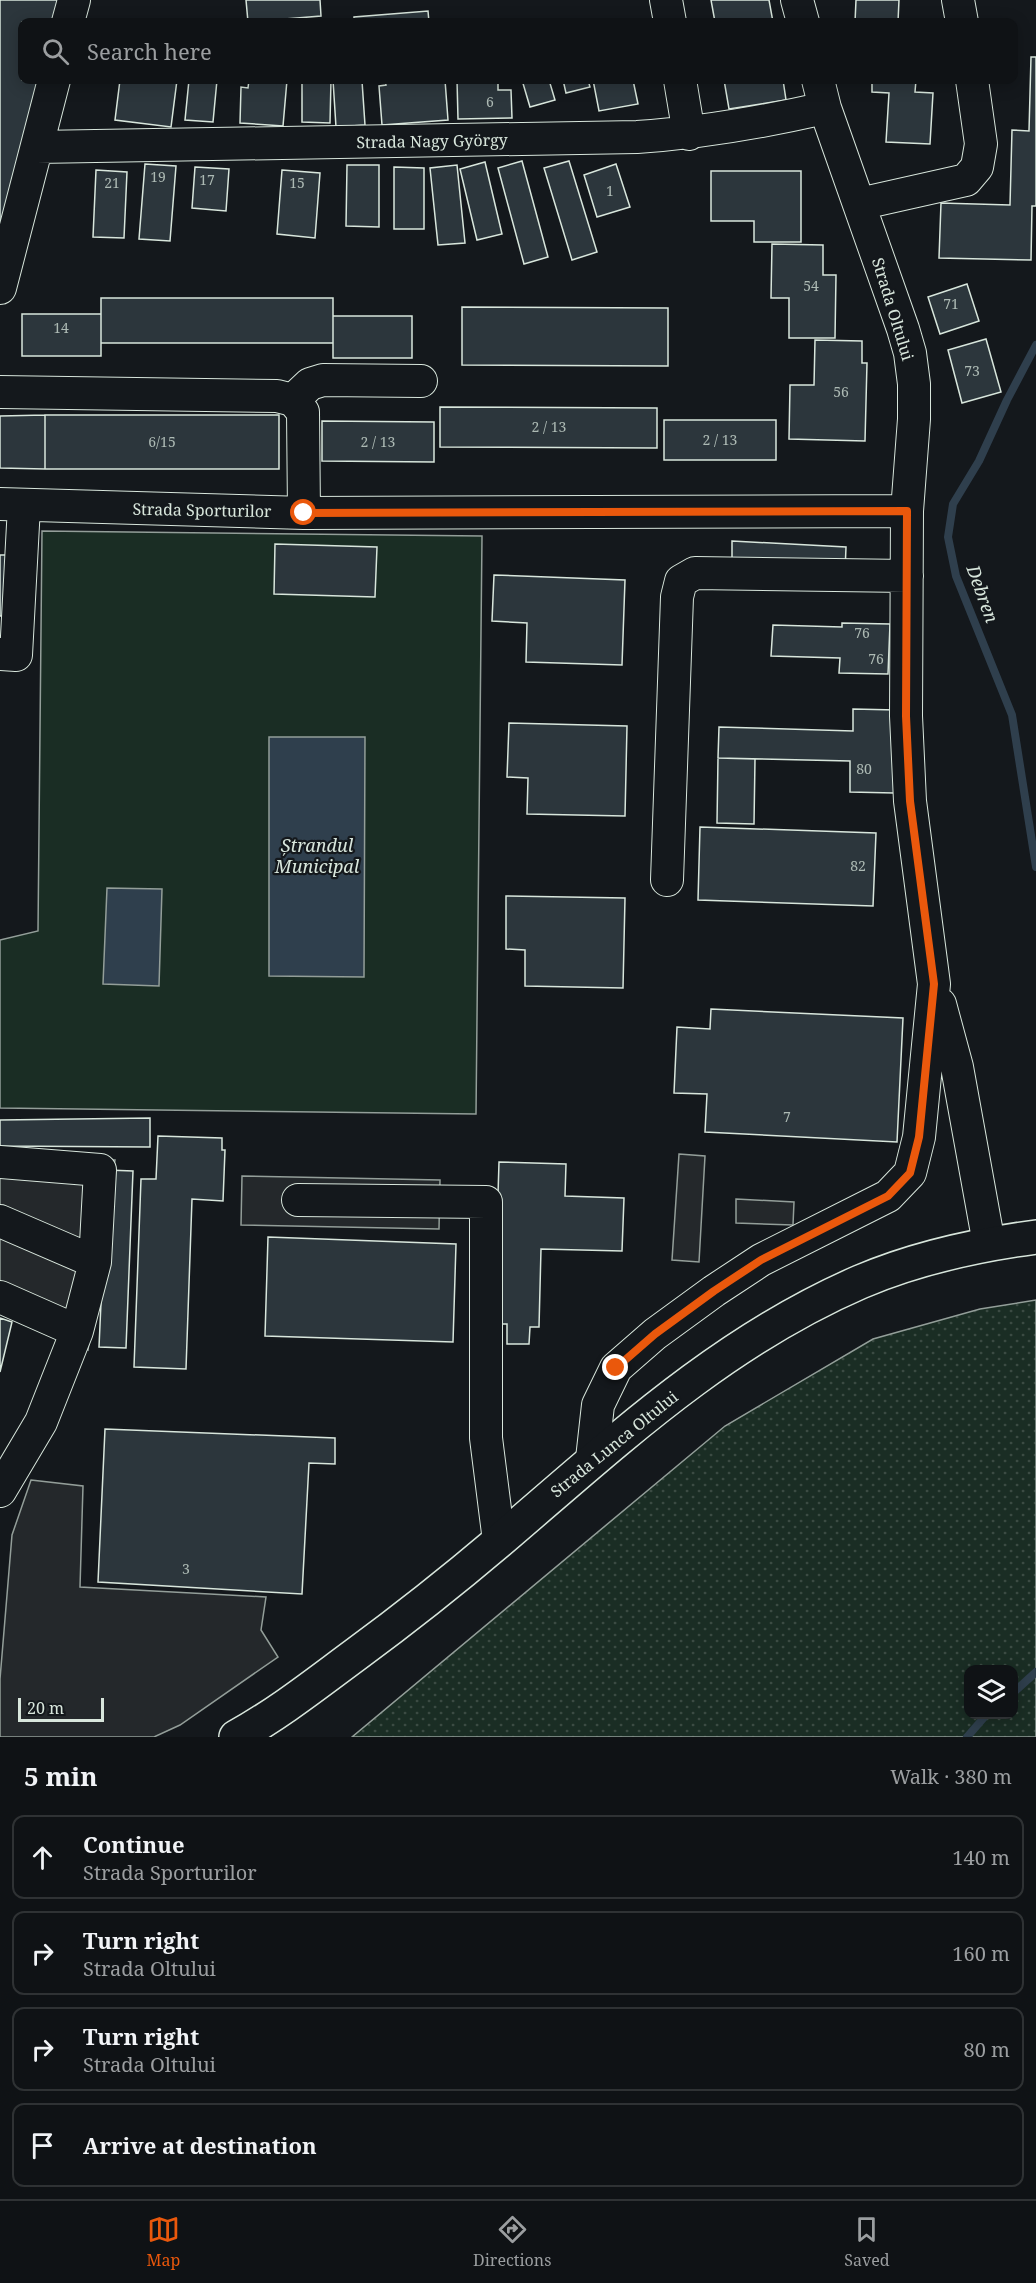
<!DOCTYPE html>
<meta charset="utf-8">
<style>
body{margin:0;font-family:"Noto Serif",serif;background:#181b1e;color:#f1f3f6}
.controls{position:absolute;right:18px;bottom:18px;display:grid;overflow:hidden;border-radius:12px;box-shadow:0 3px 15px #0003}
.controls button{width:54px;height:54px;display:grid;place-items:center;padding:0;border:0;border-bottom:2px solid #2f3234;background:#0f1215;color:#f1f3f6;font:30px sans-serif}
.scale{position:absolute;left:18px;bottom:15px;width:86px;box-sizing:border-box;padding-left:6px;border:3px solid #d8e6dc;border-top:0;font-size:16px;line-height:21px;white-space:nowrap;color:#d8e6dc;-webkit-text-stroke:4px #14181c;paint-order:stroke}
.stop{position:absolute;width:18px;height:18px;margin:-14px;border:4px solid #ea580c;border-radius:50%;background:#fff}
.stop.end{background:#ea580c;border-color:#fff;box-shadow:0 2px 6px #0008}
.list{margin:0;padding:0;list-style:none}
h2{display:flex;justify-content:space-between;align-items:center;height:78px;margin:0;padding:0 24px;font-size:26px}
h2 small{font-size:20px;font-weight:400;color:#9b9ea0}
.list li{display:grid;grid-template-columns:39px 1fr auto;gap:18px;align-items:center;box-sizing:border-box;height:84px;margin:0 12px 12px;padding:0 12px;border:2px solid #2f3234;border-radius:12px}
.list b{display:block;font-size:22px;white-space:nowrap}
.list p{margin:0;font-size:20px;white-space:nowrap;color:#9b9ea0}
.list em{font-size:20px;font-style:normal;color:#9b9ea0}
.icon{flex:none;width:33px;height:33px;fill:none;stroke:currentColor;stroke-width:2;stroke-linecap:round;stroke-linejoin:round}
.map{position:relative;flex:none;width:1036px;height:1737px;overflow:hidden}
.search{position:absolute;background:#0f1215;box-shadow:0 3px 15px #0003;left:18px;right:18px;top:18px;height:66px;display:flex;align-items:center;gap:15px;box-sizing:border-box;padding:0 21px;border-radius:12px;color:#9b9ea0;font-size:22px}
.sheet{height:462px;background:#0f1215}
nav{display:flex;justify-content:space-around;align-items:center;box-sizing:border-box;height:84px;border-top:2px solid #2f3234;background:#0f1215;font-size:16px;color:#9b9ea0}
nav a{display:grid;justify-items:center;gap:3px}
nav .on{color:#ea580c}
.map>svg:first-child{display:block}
.grass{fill:url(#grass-dots);stroke:#939e99;stroke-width:1.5;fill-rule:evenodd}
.pitch{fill:#1a2d24;stroke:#939e99;stroke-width:1.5}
.parking{fill:#24282b;stroke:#939e99;stroke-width:1.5}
.water{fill:#2f3f4d;stroke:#939e99;stroke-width:1.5}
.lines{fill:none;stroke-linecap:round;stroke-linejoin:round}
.stream{stroke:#2f3f4d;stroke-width:8}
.building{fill:#2c363c;stroke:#d8e6dc;stroke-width:1.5}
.minor-casing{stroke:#d8e6dc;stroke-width:34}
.major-casing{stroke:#d8e6dc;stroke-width:36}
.minor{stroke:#14181c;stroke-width:32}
.major{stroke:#14181c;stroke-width:33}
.route{stroke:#ea580c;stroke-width:8}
.labels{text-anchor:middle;stroke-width:4.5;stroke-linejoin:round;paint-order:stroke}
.number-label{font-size:14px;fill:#adbab4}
.street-label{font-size:16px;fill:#d8e6dc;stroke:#14181c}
.water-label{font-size:18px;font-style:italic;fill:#d8e6dc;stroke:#14181c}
</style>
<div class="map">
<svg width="1036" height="1737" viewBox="0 0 1036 1737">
<defs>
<pattern id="grass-dots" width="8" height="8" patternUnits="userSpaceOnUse" patternTransform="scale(1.5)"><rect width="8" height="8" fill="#1a2d24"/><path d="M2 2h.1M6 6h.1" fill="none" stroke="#3b4b43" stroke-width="1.8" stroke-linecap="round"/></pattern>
</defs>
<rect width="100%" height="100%" fill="#14181c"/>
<path class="grass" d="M1036,1300V1737H352L725,1426L873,1339L980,1309ZM968,1670H1014V1714H968Z"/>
<path class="pitch" d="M42,531L482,536L476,1114L0,1108V940L38,931Z"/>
<path class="parking" d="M679,1154L705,1156L699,1262L672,1260Z
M0,1155L115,1160L88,1350L0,1307Z
M242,1176L440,1180L439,1229L241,1225Z
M736,1199L794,1202L793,1225L736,1223Z
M31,1480L83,1486L80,1587L266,1597L261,1630L278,1657L180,1725L154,1737H0V1679L12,1535Z"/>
<path class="water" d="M269,737H365L364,977L269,976Z
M107,888L162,889L159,986L103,984Z"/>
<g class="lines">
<path class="stream" d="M1036,345L1007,400L979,461L953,504L948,537L956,576L1012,715L1036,867
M1014,1692L1036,1672
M967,1737L987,1714"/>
</g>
<path class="building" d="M0,0H65L59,22H22V80H43L0,243Z
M246,0H320L321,16L248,22Z
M711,0H769L773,22H715Z
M856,0H899L898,22H855Z
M428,11L429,22H354V17Z
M1031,57H1036V206H1032L1031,260L939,258L941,203L1010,205L1012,130L1029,131Z
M120,80H177L171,127L115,120Z
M189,80H217L213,122L185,120Z
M249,80H287L283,126L240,123L241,87L248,88Z
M302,80H331L330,123L302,122Z
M333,80H445L448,120L382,125L379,86L386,85L385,80L362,81L365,125L336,127Z
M457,80H498V90H511L512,118L458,119Z
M522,80H549L555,100L530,107Z
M563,80H588L590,87L566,93Z
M593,80H633L638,104L599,111Z
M724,80H783L786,100L729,109Z
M872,80H916L915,92L933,93L930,144L886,142L889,93L872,92Z
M522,161L548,257L524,264L498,168Z
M569,161L597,252L572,260L544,168Z
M485,162L502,234L477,240L460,169Z
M145,164L176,166L170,241L139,239Z
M616,164L630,207L597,217L584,175Z
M347,165H379V227L346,226Z
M457,165L465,243L438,245L430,168Z
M195,167L229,169L226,211L192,208Z
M394,167L424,168V229H394Z
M96,170L127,172L124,238L93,237Z
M282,170L320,173L315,238L277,234Z
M711,171H801V242H754V221H711Z
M772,244L823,245V275H836L835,338H789V298H771Z
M967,284L979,321L940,334L928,297Z
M101,298H333V343H101Z
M462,307L668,308V366L462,365Z
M22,314H101V356H22Z
M333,316H412V358H333Z
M986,339L1001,392L962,403L948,350Z
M815,340L862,341V363H867L865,441L789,439L790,385H814Z
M440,407L657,408V448L440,447Z
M45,415H279V469H45Z
M45,415V469L0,468V416Z
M664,420H776V460H664Z
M322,421L434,422V462L322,461Z
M732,541L846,547L845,572L732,568Z
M275,544L377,547L375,597L274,594Z
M0,555H13V616H0Z
M494,575L625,580L622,665L526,662L527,623L492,621Z
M842,623L890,624L888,674L839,673L840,658L771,656L773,625L842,627Z
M853,709L896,710L894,793L850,792V761L718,758L719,727L853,731Z
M509,723L627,726L625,816L527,814L528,778L507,777Z
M718,758L755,759L754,824L717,823Z
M700,827L876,833L873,906L698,900Z
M506,896L625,898L623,988L525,986V950L506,949Z
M711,1009L903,1018L897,1142L705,1132L707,1094L674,1093L677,1027L710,1029Z
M150,1118V1147L0,1146V1120Z
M158,1136L222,1138V1150H225L223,1201L192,1199L186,1369L134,1367L141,1179H156Z
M499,1162L566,1164L565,1196L624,1198L622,1251L541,1249L539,1327H530L529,1344H507V1324H494Z
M107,1170L133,1171L126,1348L99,1347Z
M268,1237L456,1244L453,1342L265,1336Z
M0,1318L12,1322L0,1372Z
M105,1429L335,1438V1464L309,1463L302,1594L98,1582Z"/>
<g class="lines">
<defs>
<path id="minor" d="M666,0L670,22
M797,0L803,22
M958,0L962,22
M68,22L74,0
M680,80L689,134
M37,147L637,137C701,133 763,122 825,108
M859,204L966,180L977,167L981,144L972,80
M0,288L54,80
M0,392L277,396L293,400L303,412L304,513
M293,400L310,384L323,380L421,381
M0,504L304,513L907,511
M0,654L16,655L24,506
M667,880L677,597L681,581L695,573L907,576
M940,1004L957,1067L989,1244
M0,1162L100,1170L95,1262L77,1331
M298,1200L486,1202V1438L499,1541
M0,1221L95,1262
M0,1297L77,1331L41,1422L0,1491
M592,1459L598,1405L616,1368L655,1334L714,1291L761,1260L888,1196L910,1173L919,1137L934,984L910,801L906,716L907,511L914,419V384L910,353L903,329L825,108L818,80"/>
<path id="major" d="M236,1737C278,1714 317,1683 355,1655C404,1619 452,1581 498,1542C612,1445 719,1343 860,1282C916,1258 976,1245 1036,1237"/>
</defs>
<use href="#minor" class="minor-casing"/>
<use href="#major" class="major-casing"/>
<use href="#minor" class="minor"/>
<use href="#major" class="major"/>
</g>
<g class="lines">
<path class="route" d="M304,513L907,511L906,716L910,801L934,984L919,1137L910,1173L888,1196L761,1260L714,1291L655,1334L616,1368"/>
</g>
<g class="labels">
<g class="number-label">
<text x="490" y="107">6</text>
<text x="158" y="182">19</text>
<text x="207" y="185">17</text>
<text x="112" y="188">21</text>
<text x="297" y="188">15</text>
<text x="610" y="196">1</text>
<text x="811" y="291">54</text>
<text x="951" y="309">71</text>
<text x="61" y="333">14</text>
<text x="972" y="376">73</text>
<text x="841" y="397">56</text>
<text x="549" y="432">2 / 13</text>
<text x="720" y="445">2 / 13</text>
<text x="162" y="447">6/15</text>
<text x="378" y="447">2 / 13</text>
<text x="862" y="638">76</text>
<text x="876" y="664">76</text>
<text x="864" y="774">80</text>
<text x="858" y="871">82</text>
<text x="787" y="1122">7</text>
<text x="186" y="1574">3</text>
</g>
<g class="street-label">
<text transform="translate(432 141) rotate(-1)" y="6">Strada Nagy György</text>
<text transform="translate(893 309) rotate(73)" y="6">Strada Oltului</text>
<text transform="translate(202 510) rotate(1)" y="6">Strada Sporturilor</text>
<text transform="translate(614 1444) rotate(-39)" y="6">Strada Lunca Oltului</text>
</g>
<g class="water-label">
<text transform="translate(982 594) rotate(70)" y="6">Debren</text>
<text x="317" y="852">Ștrandul<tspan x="317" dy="21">Municipal</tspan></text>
</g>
</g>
</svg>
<div class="controls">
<button><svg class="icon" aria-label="layers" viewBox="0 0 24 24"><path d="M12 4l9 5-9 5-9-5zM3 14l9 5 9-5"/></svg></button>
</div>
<div class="scale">20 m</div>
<div class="stop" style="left:304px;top:513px"></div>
<div class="stop end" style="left:616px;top:1368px"></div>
<div class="search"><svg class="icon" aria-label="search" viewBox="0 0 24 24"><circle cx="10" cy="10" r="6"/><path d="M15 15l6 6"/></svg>Search here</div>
</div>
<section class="sheet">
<h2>5 min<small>Walk · 380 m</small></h2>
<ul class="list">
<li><svg class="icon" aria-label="ahead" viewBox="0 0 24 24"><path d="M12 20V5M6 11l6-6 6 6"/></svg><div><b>Continue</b><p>Strada Sporturilor</p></div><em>140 m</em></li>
<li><svg class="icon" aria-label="right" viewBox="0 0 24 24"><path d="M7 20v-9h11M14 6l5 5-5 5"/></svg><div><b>Turn right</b><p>Strada Oltului</p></div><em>160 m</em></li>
<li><svg class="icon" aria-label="right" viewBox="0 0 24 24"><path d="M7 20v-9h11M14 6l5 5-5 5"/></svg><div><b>Turn right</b><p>Strada Oltului</p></div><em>80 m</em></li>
<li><svg class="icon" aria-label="arrive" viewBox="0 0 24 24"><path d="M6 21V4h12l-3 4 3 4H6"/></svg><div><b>Arrive at destination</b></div></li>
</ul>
</section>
<nav>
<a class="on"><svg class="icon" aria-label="map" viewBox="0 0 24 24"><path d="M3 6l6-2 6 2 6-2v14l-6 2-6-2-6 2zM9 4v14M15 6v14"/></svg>Map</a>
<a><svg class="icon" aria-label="directions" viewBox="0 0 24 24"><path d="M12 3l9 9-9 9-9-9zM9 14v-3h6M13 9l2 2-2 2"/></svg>Directions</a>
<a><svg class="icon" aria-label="saved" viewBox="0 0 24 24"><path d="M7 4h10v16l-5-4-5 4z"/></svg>Saved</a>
</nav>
